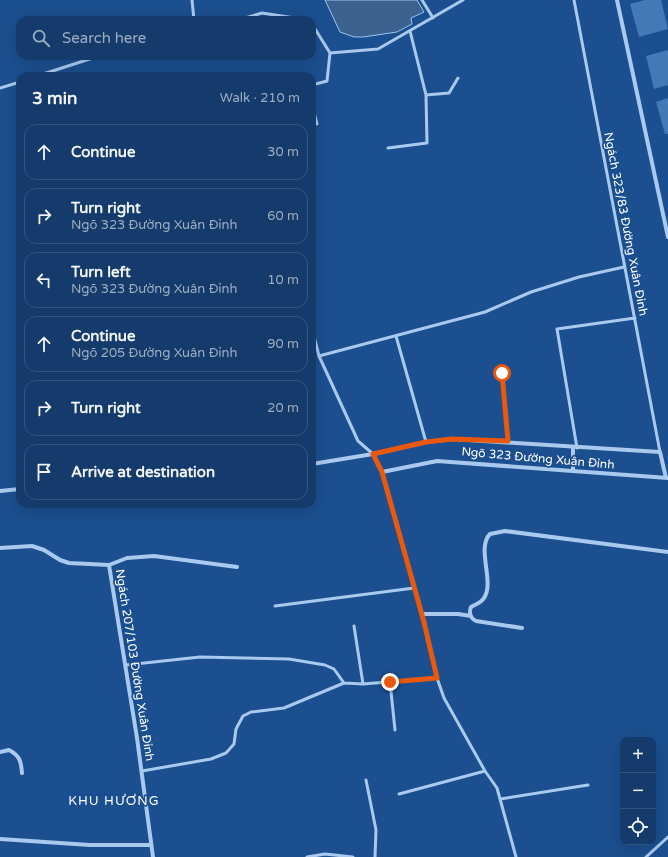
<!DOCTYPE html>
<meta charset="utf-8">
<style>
body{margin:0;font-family:"Varela Round",sans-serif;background:#1d4271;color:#f1f3f6}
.controls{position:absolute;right:12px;bottom:12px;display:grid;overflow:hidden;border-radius:8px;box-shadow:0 4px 16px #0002}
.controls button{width:36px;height:36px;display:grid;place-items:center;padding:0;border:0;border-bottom:1px solid #33557e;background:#143b6b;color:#f1f3f6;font:20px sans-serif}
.stop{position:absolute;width:12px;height:12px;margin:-9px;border:3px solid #ea580c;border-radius:50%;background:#fff}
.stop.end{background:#ea580c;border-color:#fff;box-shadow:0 1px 4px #0008}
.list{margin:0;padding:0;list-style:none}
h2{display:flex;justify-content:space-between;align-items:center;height:52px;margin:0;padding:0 16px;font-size:17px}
h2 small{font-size:13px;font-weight:400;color:#9dadc1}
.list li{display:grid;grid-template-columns:26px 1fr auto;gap:12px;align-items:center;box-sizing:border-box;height:56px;margin:0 8px 8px;padding:0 8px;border:1px solid #33557e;border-radius:12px}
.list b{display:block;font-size:15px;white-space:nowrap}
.list p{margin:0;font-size:13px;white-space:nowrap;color:#9dadc1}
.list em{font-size:13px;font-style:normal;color:#9dadc1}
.icon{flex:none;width:22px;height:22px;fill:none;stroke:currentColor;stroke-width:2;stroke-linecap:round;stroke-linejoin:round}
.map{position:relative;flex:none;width:668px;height:857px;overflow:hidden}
.search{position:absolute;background:#143b6b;box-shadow:0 4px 16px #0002;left:16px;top:16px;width:300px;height:44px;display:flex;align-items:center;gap:10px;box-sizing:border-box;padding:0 14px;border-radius:12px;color:#9dadc1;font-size:15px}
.panel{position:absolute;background:#143b6b;box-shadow:0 4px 16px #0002;left:16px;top:72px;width:300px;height:436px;border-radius:12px}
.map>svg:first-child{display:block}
.water{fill:#3c6290;stroke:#9cc4f0}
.building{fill:#4478b7}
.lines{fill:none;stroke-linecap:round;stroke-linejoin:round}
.service{stroke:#a9c9ee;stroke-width:3}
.minor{stroke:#a9c9ee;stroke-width:4}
.route{stroke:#ea580c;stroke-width:5}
.labels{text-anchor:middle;stroke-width:3.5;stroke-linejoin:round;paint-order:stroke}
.street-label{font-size:12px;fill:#fff;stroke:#1b4f8f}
.neighbourhood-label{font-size:13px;letter-spacing:1px;fill:#fff;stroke:#1b4f8f}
</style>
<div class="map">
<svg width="668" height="857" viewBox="0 0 668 857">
<rect width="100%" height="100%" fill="#1b4f8f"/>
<path class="water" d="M325,0H417L424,12L411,18L412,24L397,32L363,37H354L340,32Z"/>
<path class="building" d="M645,0H661L668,29L639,37L630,4Z
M668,50V85L654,89L646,56Z
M668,98V134H665L656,102Z"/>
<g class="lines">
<path class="service" d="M192,0L194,20
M422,0L433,18
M574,0L660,452
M238,20L262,13L308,20
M312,24L330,53L327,81L312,85
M330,53L378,49L463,0
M37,76L99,56
M0,88L20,82
M426,95L449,93L458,78
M312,104L317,124
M388,148L427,143L426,95L410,31
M312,328L319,356L358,441L373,454
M396,336L426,442
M319,356L485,312L531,292L579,277L624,267
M502,373L508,441
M577,448L557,329L635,318
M382,472L424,622L437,678L444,698L485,771L497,788L516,857
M275,606L414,588
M354,626L363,684
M126,665L200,657L289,659L325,665L334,669L344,683
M390,682L395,730
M142,771L211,759L226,753L234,744L236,729L243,716L251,712L284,708L344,683L363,684L437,678
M366,780L376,830L375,857
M399,794L485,771
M500,799L588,785
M307,857L325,854L353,857
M646,857L668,837"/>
<path class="minor" d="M617,0L668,237
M573,447V471
M373,454L426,442L452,439L660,452L666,478
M312,464L373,454L382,472L437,461L668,478
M0,491L20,489
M0,548L32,546L44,550L60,560L69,563L109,565L127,558L154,556L237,567
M109,565L137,738L153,857
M422,614H458L471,616
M522,628L476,621C470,618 469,612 471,607C476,604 481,603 484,598C495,582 476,548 490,534L505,531L668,552
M0,752L9,750C20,756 21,761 22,773
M0,839L90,845H150"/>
</g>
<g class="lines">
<path class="route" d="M390,682L437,678L424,622L382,472L373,454L426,442L452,439L508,441L502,373"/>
</g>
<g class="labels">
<g class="street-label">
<text transform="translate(626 224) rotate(79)" y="4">Ngách 323/83 Đường Xuân Đỉnh</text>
<text transform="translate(538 458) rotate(5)" y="4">Ngõ 323 Đường Xuân Đỉnh</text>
<text transform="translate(135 665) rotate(81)" y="4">Ngách 207/103 Đường Xuân Đỉnh</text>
</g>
<g class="neighbourhood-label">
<text x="114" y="805">KHU HƯƠNG</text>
</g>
</g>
</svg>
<div class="controls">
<button>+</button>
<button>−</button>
<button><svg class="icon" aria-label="locate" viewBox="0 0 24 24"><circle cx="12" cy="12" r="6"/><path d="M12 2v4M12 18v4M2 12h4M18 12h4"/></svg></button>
</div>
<div class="stop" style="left:502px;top:373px"></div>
<div class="stop end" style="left:390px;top:682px"></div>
<div class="search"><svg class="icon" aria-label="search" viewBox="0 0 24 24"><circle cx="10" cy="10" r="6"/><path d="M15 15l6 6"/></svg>Search here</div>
<section class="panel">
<h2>3 min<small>Walk · 210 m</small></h2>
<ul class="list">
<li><svg class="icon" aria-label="ahead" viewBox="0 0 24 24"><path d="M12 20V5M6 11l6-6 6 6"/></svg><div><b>Continue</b></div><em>30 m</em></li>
<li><svg class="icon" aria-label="right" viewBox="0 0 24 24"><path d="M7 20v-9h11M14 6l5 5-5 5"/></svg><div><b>Turn right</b><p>Ngõ 323 Đường Xuân Đỉnh</p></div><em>60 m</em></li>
<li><svg class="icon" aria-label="left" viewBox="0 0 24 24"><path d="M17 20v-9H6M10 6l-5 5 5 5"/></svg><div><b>Turn left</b><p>Ngõ 323 Đường Xuân Đỉnh</p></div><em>10 m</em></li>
<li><svg class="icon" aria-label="ahead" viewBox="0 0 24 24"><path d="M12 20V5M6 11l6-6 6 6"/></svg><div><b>Continue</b><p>Ngõ 205 Đường Xuân Đỉnh</p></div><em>90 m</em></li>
<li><svg class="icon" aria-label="right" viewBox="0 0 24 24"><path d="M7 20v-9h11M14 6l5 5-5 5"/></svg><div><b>Turn right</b></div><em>20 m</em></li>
<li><svg class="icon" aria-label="arrive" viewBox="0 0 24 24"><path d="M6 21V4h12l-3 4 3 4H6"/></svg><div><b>Arrive at destination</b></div></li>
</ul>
</section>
</div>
